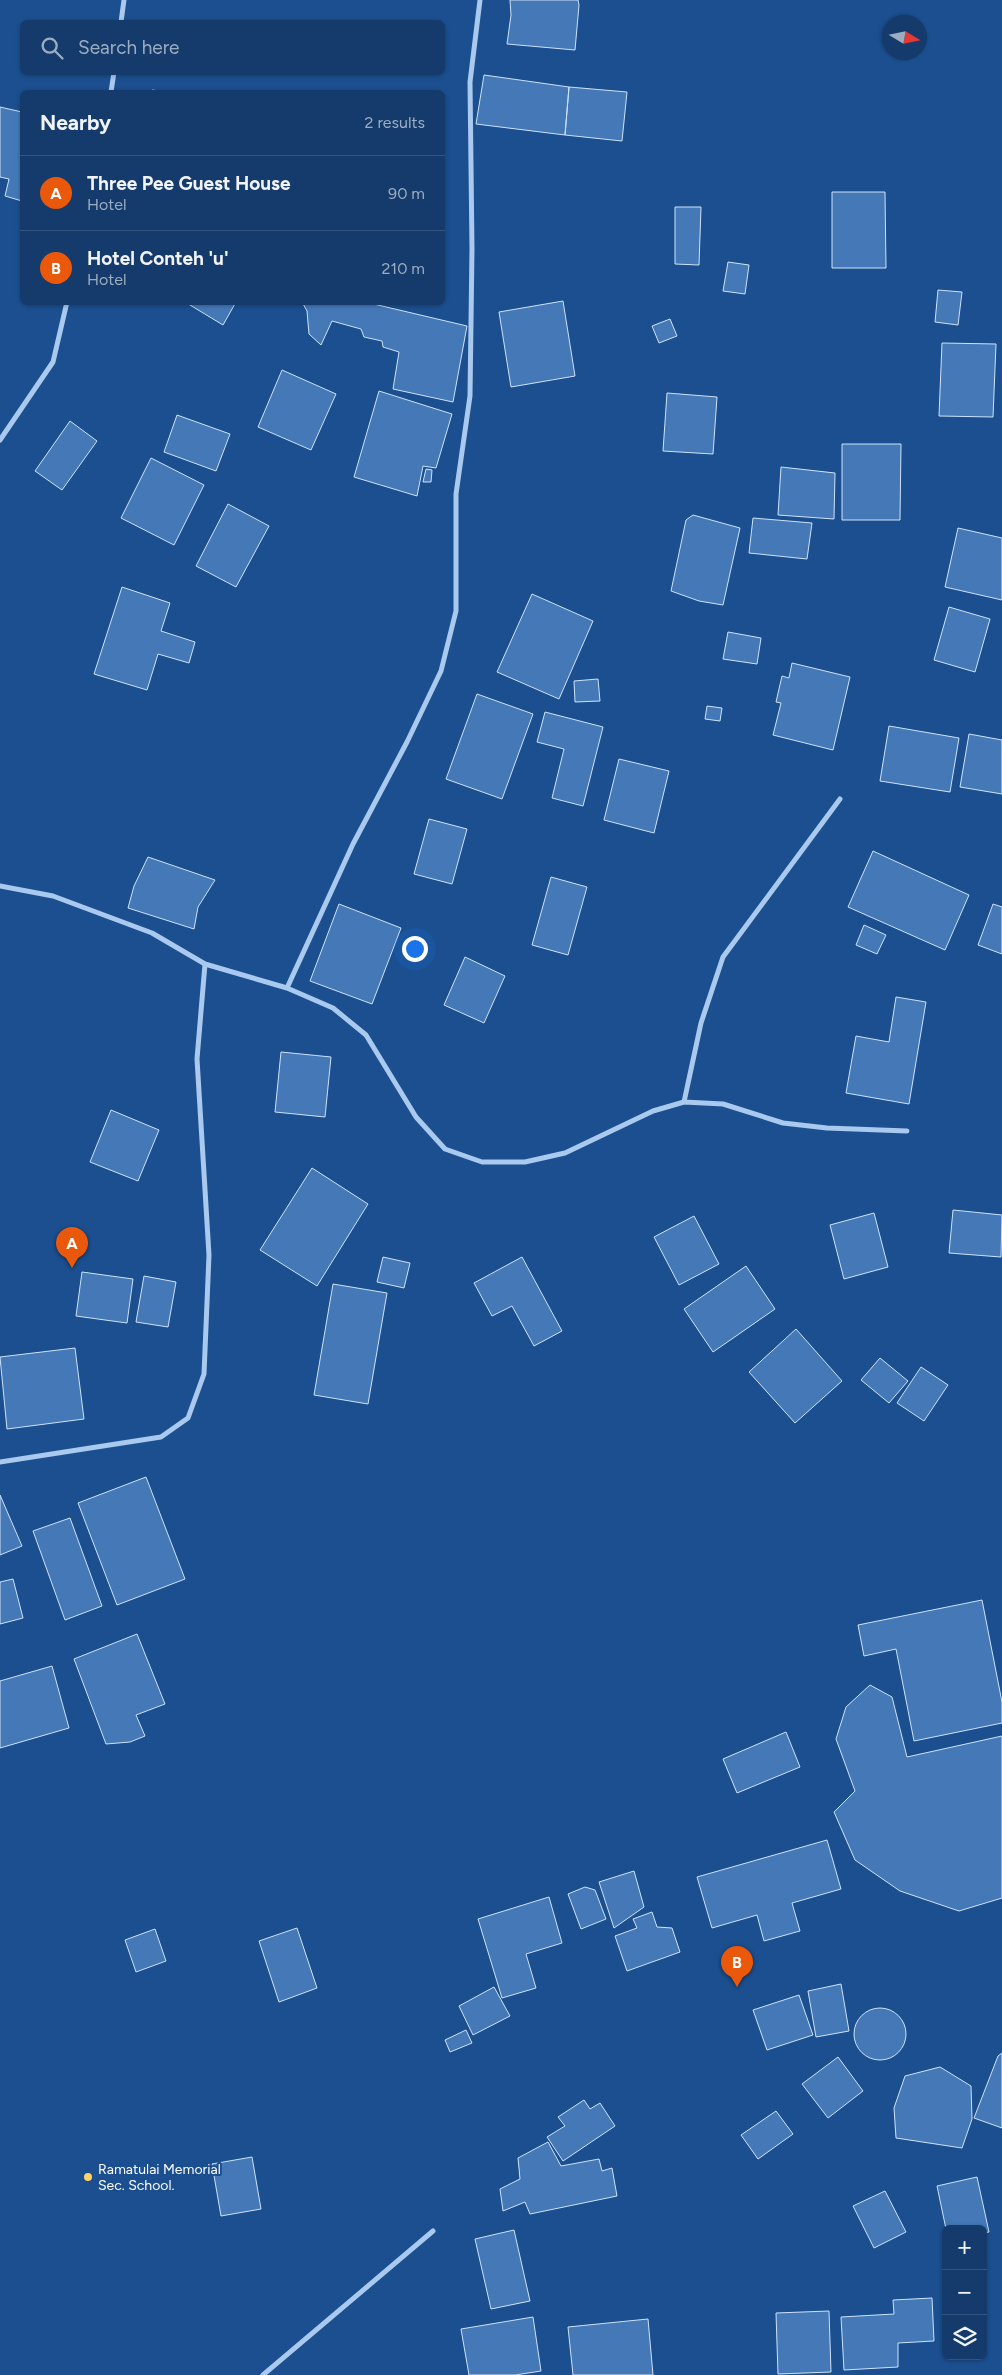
<!DOCTYPE html>
<meta charset="utf-8">
<style>
body{margin:0;font-family:Figtree,sans-serif;background:#1d4271;color:#f1f3f6}
.controls{position:absolute;right:15px;bottom:15px;display:grid;overflow:hidden;border-radius:8px;box-shadow:0 1px 4px #0004}
.controls button{width:45px;height:45px;display:grid;place-items:center;padding:0;border:0;border-bottom:1px solid #33557e;background:#143b6b;color:#f1f3f6;font:25px sans-serif}
.compass{position:absolute;left:882px;top:15px;width:45px;height:45px;border-radius:50%;background:#143b6b;box-shadow:0 1px 4px #0004;rotate:100deg}
.you{position:absolute;left:414px;top:948px;width:18px;height:18px;margin:-12px;border:4px solid #fff;border-radius:50%;background:#1a73e8;box-shadow:0 0 0 8px #1a73e833}
.badge{display:grid;place-items:center;width:32px;height:32px;border-radius:50%;background:#ea580c;color:#fff;font-size:16px;font-weight:700}
.pin{position:absolute;translate:-50% -41px;filter:drop-shadow(0 1px 2px #0008)}
.pin::after{content:'';position:absolute;top:26px;width:18px;height:15px;background:inherit;clip-path:polygon(0 0,100% 0,50% 100%)}
.list{margin:0;padding:0;list-style:none}
h2{display:flex;justify-content:space-between;align-items:center;height:65px;margin:0;padding:0 20px;font-size:21px}
h2 small{font-size:16px;font-weight:400;color:#9dadc1}
.list li{display:grid;grid-template-columns:32px 1fr auto;gap:15px;align-items:center;box-sizing:border-box;height:75px;padding:0 20px;border-top:1px solid #33557e}
.list b{display:block;font-size:19px;white-space:nowrap}
.list p{margin:0;font-size:16px;white-space:nowrap;color:#9dadc1}
.list em{font-size:16px;font-style:normal;color:#9dadc1}
.icon{flex:none;width:28px;height:28px;fill:none;stroke:currentColor;stroke-width:2;stroke-linecap:round;stroke-linejoin:round}
.map{position:relative;flex:none;width:1002px;height:2375px;overflow:hidden}
.search{position:absolute;background:#143b6b;box-shadow:0 1px 4px #0004;left:20px;top:20px;width:425px;height:55px;display:flex;align-items:center;gap:12px;box-sizing:border-box;padding:0 18px;border-radius:8px;color:#9dadc1;font-size:19px}
.panel{position:absolute;background:#143b6b;box-shadow:0 1px 4px #0004;left:20px;top:90px;width:425px;height:215px;border-radius:8px}
.map>svg:first-child{display:block}
.building{fill:#4478b7;stroke:#cfe3fa}
.lines{fill:none;stroke-linecap:round;stroke-linejoin:round}
.street{stroke:#a9c9ee;stroke-width:5}
.poi-dot{fill:#ffd166;stroke:#1b4f8f;stroke-width:2}
.labels{text-anchor:middle;stroke-width:4;stroke-linejoin:round;paint-order:stroke}
.poi-label{font-size:14px;fill:#fff;stroke:#1b4f8f;text-anchor:start}
</style>
<div class="map">
<svg width="1002" height="2375" viewBox="0 0 1002 2375">
<rect width="100%" height="100%" fill="#1b4f8f"/>
<path class="building" d="M510,0H578L579,5L575,50L507,44L511,15Z
M484,75L569,87L565,135L476,124Z
M569,87L627,92L622,141L565,135Z
M152,90L169,92H151Z
M0,107L22,112V201L5,196L9,179L0,177Z
M832,192H885L886,268H832Z
M675,207H701L699,265L675,264Z
M728,262L749,265L745,294L723,291Z
M938,290L962,292L958,325L935,322Z
M563,301L575,376L511,387L499,312Z
M185,302H236L223,325Z
M302,302H365L467,326L453,402L393,389L399,352L383,347L382,341L364,337L361,329L332,321L321,345L309,334L307,311Z
M670,319L677,336L659,343L652,326Z
M942,343L996,344L993,417L939,416Z
M282,370L336,394L311,450L258,427Z
M379,391L452,414L436,468L423,466L417,496L354,477Z
M667,393L717,397L713,454L663,451Z
M177,415L230,434L216,471L164,452Z
M70,421L97,441L62,490L35,471Z
M842,444H901L900,520H842Z
M151,458L204,485L174,545L121,518Z
M781,467L835,473L834,519L778,515Z
M426,469L432,470L431,482H423Z
M228,504L269,526L236,587L196,566Z
M693,515L740,528L723,605L699,601L671,591L686,520Z
M753,518L812,523L807,559L749,553Z
M958,528L1002,538V600L945,587Z
M122,587L170,603L161,631L195,642L189,663L158,654L147,690L94,674Z
M532,594L593,621L559,699L497,672Z
M949,607L990,619L975,672L934,660Z
M728,632L761,638L757,664L723,659Z
M792,663L850,677L833,750L773,735L781,703L776,702L782,676L789,678Z
M598,679L600,701L575,702L574,681Z
M477,694L533,714L502,799L446,779Z
M707,706L722,708L720,721L705,719Z
M545,712L603,727L583,806L552,798L564,749L537,742Z
M889,726L959,738L950,792L880,781Z
M969,734L1002,740V794L960,787Z
M619,759L669,771L654,833L604,820Z
M429,819L467,829L452,884L414,874Z
M873,851L969,895L945,950L848,907Z
M148,857L215,880L198,907L194,929L128,908L134,886Z
M551,877L587,887L568,955L532,945Z
M339,904L401,928L372,1004L310,981Z
M993,904L1002,907V954L978,945Z
M864,925L886,935L877,954L856,945Z
M465,957L505,976L484,1023L444,1005Z
M896,997L926,1002L909,1104L846,1093L856,1036L889,1042Z
M281,1052L331,1057L325,1117L275,1112Z
M111,1110L159,1130L138,1181L90,1162Z
M312,1168L368,1204L317,1286L260,1250Z
M953,1210L1002,1215L1001,1257L949,1253Z
M874,1213L888,1267L844,1279L830,1225Z
M694,1216L719,1264L679,1285L654,1237Z
M383,1257L410,1263L404,1288L377,1282Z
M522,1257L562,1331L534,1346L512,1306L492,1316L474,1283Z
M746,1266L775,1309L713,1352L684,1309Z
M82,1272L133,1279L127,1323L76,1316Z
M144,1276L176,1282L168,1327L136,1322Z
M333,1284L387,1293L368,1404L314,1395Z
M796,1329L842,1381L795,1423L749,1372Z
M75,1348L84,1419L7,1429L0,1357Z
M880,1358L908,1381L889,1403L861,1380Z
M921,1367L948,1385L924,1421L897,1403Z
M146,1477L185,1579L117,1605L78,1503Z
M0,1495L22,1546L0,1555Z
M70,1518L102,1606L65,1620L33,1531Z
M13,1579L23,1618L0,1624V1582Z
M982,1600L1002,1702V1723L914,1741L896,1649L864,1656L858,1625Z
M137,1634L165,1704L136,1715L145,1736L130,1742L106,1744L74,1659Z
M52,1666L69,1728L0,1748V1681Z
M870,1685L892,1697L907,1757L1002,1736V1898L959,1911L900,1891L855,1860L834,1812L855,1791L836,1739L846,1707Z
M786,1732L800,1767L737,1793L723,1759Z
M827,1840L841,1889L792,1903L800,1931L764,1941L757,1915L712,1928L697,1877Z
M634,1871L644,1907L614,1928L599,1882Z
M585,1887L595,1890L606,1919L581,1929L568,1894Z
M549,1897L562,1943L526,1954L536,1988L502,1998L478,1919Z
M652,1912L657,1927L672,1928L680,1952L627,1971L615,1936L637,1928L633,1919Z
M297,1928L317,1988L279,2002L259,1941Z
M155,1929L166,1961L136,1972L125,1940Z
M841,1984L849,2031L816,2037L808,1991Z
M494,1987L510,2016L473,2035L459,2006Z
M799,1995L813,2035L767,2050L753,2010Z
M854 2034a26 26 0 1 1 52 0a26 26 0 1 1-52 0Z
M466,2030L472,2043L450,2052L445,2040Z
M1002,2053V2128L974,2118L998,2056Z
M838,2057L863,2091L828,2118L802,2084Z
M940,2067L971,2086L972,2119L962,2148L896,2138L894,2108L905,2076Z
M584,2100L590,2109L600,2103L615,2126L563,2161L547,2137L565,2126L558,2117Z
M776,2111L793,2134L758,2159L741,2135Z
M548,2142L561,2166L599,2159L602,2171L612,2168L617,2196L530,2214L525,2202L503,2211L500,2189L520,2179L518,2158Z
M252,2157L261,2209L221,2216L212,2164Z
M977,2177L989,2232L983,2233V2229H946L937,2186Z
M885,2191L906,2232L874,2248L853,2206Z
M514,2230L530,2301L491,2309L475,2239Z
M932,2298L934,2341L898,2343V2367L844,2370L841,2317L894,2314L893,2300Z
M829,2311L831,2372L778,2374L776,2313Z
M533,2317L541,2371L515,2375H469L461,2329Z
M648,2319L653,2375H573L568,2327Z"/>
<g class="lines">
<path class="street" d="M121,22L124,0
M111,92L114,72
M0,440L53,362L67,302
M0,886L53,896L152,933L205,964L287,988L333,1008L366,1035L416,1117L445,1149L482,1162H525L565,1153L653,1111L684,1102L723,1104L783,1123L827,1128L907,1131
M287,988L353,844L407,742L441,671L456,611V494L470,396L472,249L470,82L480,0
M684,1102L701,1023L723,957L840,799
M0,1462L161,1437L188,1418L204,1374L209,1255L197,1059L205,964
M263,2375L433,2231"/>
</g>
<circle class="poi-dot" cx="88" cy="2177" r="5"/>
<g class="labels">
<g class="poi-label">
<text x="98" y="2174">Ramatulai Memorial<tspan x="98" dy="16">Sec. School.</tspan></text>
</g>
</g>
</svg>
<div class="controls">
<button>+</button>
<button>−</button>
<button><svg class="icon" aria-label="layers" viewBox="0 0 24 24"><path d="M12 4l9 5-9 5-9-5zM3 14l9 5 9-5"/></svg></button>
</div>
<svg class="compass" viewBox="-18 -18 36 36"><path d="M0-13l5 13h-10z" fill="#e53935"/><path d="M0 13l5-13h-10z" fill="#9dadc1"/></svg>
<div class="you"></div>
<div class="pin badge" style="left:72px;top:1268px">A</div>
<div class="pin badge" style="left:737px;top:1987px">B</div>
<div class="search"><svg class="icon" aria-label="search" viewBox="0 0 24 24"><circle cx="10" cy="10" r="6"/><path d="M15 15l6 6"/></svg>Search here</div>
<section class="panel">
<h2>Nearby<small>2 results</small></h2>
<ul class="list">
<li><span class="badge">A</span><div><b>Three Pee Guest House</b><p>Hotel</p></div><em>90 m</em></li>
<li><span class="badge">B</span><div><b>Hotel Conteh 'u'</b><p>Hotel</p></div><em>210 m</em></li>
</ul>
</section>
</div>
